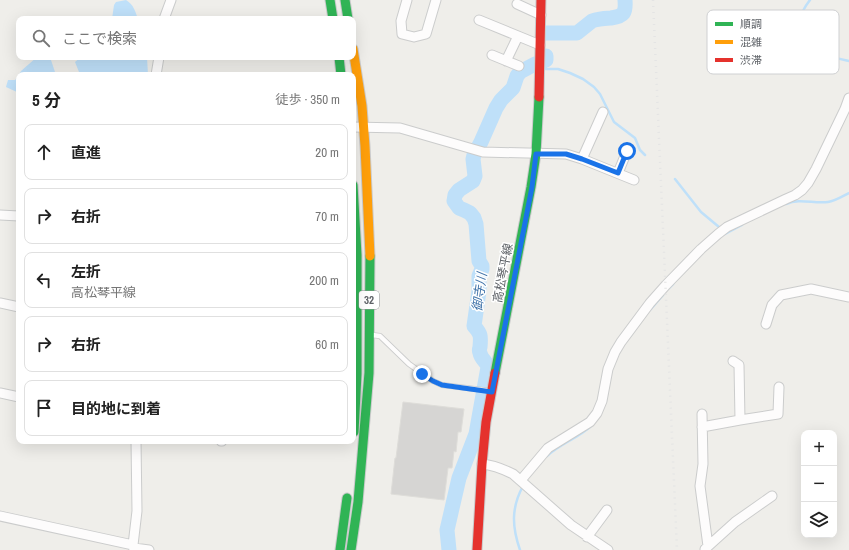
<!DOCTYPE html>
<html lang="ja">
<meta charset="utf-8">
<style>
body{margin:0;font-family:"Archivo Narrow","Noto Sans JP",sans-serif;background:#f6f6f6;color:#222}
.controls{position:absolute;right:12px;bottom:12px;display:grid;overflow:hidden;border-radius:8px;box-shadow:0 4px 16px #0002}
.controls button{width:36px;height:36px;display:grid;place-items:center;padding:0;border:0;border-bottom:1px solid #e0e0e0;background:#fff;color:#222;font:20px sans-serif}
.stop{position:absolute;width:12px;height:12px;margin:-9px;border:3px solid #1a73e8;border-radius:50%;background:#fff}
.stop.end{background:#1a73e8;border-color:#fff;box-shadow:0 1px 4px #0008}
.list{margin:0;padding:0;list-style:none}
h2{display:flex;justify-content:space-between;align-items:center;height:52px;margin:0;padding:0 16px;font-size:17px}
h2 small{font-size:13px;font-weight:400;color:#767676}
.list li{display:grid;grid-template-columns:26px 1fr auto;gap:12px;align-items:center;box-sizing:border-box;height:56px;margin:0 8px 8px;padding:0 8px;border:1px solid #e0e0e0;border-radius:8px}
.list b{display:block;font-size:15px;white-space:nowrap}
.list p{margin:0;font-size:13px;white-space:nowrap;color:#767676}
.list em{font-size:13px;font-style:normal;color:#767676}
.icon{flex:none;width:22px;height:22px;fill:none;stroke:currentColor;stroke-width:2;stroke-linecap:round;stroke-linejoin:round}
.map{position:relative;flex:none;width:849px;height:550px;overflow:hidden}
.search{position:absolute;background:#fff;box-shadow:0 4px 16px #0002;left:16px;top:16px;width:340px;height:44px;display:flex;align-items:center;gap:10px;box-sizing:border-box;padding:0 14px;border-radius:8px;color:#767676;font-size:15px}
.panel{position:absolute;background:#fff;box-shadow:0 4px 16px #0002;left:16px;top:72px;width:340px;height:372px;border-radius:8px}
.map>svg:first-child{display:block}
.water{fill:#bfe0f9}
.lines{fill:none;stroke-linecap:round;stroke-linejoin:round}
.stream{stroke:#bfe0f9;stroke-width:2.5}
.river{stroke:#bfe0f9;stroke-width:15}
.building{fill:#d6d5d3;stroke:#deddd9}
.lane-casing{stroke:#cbcccc;stroke-width:6}
.street-casing{stroke:#cbcccc;stroke-width:11}
.fast-casing{stroke:#cacacb;stroke-width:11}
.slow-casing{stroke:#cacacb;stroke-width:11}
.jam-casing{stroke:#cacacb;stroke-width:11}
.lane{stroke:#fdfcfc;stroke-width:4.5}
.street{stroke:#fdfcfc;stroke-width:9}
.fast{stroke:#30b455;stroke-width:9}
.slow{stroke:#ff9f0a;stroke-width:9}
.jam{stroke:#e5322d;stroke-width:9}
.rail{stroke:#e4e4e4;stroke-width:2.5;stroke-dasharray:1 5;stroke-linecap:butt}
.route{stroke:#1a73e8;stroke-width:5}
.labels{text-anchor:middle;stroke-width:3;stroke-linejoin:round;paint-order:stroke}
.shield{fill:#fff;stroke:#8f9295;stroke-width:1}
.shield-label{font-size:11px;font-weight:bold;fill:#5f6368}
.street-label{font-size:12px;fill:#5f6368;stroke:#fff}
.water-label{font-size:13px;font-style:italic;fill:#4174aa;stroke:#fff}
.key{fill:#fff;stroke:#cfd0d2;stroke-width:1}
.key-label{font-size:11px;fill:#5f6368}
</style>
<div class="map">
<svg width="849" height="550" viewBox="0 0 849 550">
<rect width="100%" height="100%" fill="#efeeea"/>
<path class="water" d="M126,0C134,5 135,11 138,19H112L114,5L116,2Z
M37,57H50L56,75H19V93L6,87L8,80H15L18,77L21,71Z
M81,57H147L148,75H100L97,72H79L75,62Z"/>
<g class="lines">
<path class="stream" d="M810,0C799,14 796,25 807,40C811,45 816,50 822,53C830,57 840,59 849,61
M546,60V69H558L570,73L583,79L594,87L600,94L614,122L635,138L640,150L645,155
M675,179L701,212L719,227
M786,204C800,198 814,204 828,202C835,201 843,196 849,193
M725,234L742,225
M669,288L673,284
M650,310L663,295
M547,456C560,444 578,438 591,426
M520,550C512,527 511,508 523,486"/>
<path class="river" d="M546,33H577L592,21L595,20C600,19 606,18 611,18C624,16 626,13 625,0
M545,60H546V56
M449,550L447,530L459,478L476,434L488,367C487,362 481,359 480,353C479,351 479,350 480,347C481,336 481,334 474,326L479,291V276L482,269V266L479,261L476,224L474,218L470,213L464,210L459,208L454,201L455,195L459,190L473,181L475,176L473,159L474,155L481,142L496,108L501,100L513,88L517,76L520,72L535,64"/>
</g>
<path class="building" d="M403,402L464,409L461,432H458L456,452L454,451L452,468H448L444,500L391,494L395,458H396Z"/>
<g class="lines">
<defs>
<path id="lane" d="M372,335L380,336L409,364L433,381L442,385L491,391"/>
<path id="street" d="M407,0L401,21L402,34L414,37L426,34L436,0
M517,4L541,15
M164,19L171,0
M479,20L540,45
M492,55L519,66
M506,61L518,36
M156,75L159,57
M353,127L400,128L483,152L566,154L582,159L634,180
M582,159L603,112
M618,173L627,151
M0,215L19,216
M0,303L19,307
M766,324L772,305L781,295L811,289L849,297
M733,361L739,365L740,420
M0,393L19,397
M702,414L703,464L700,486L708,546
M702,427L740,420L778,414L779,387
M221,441H222
M482,464C494,465 503,469 513,474L571,525L608,550
M521,480L548,448L590,422L597,413L602,401L608,369L615,352L621,342L650,303L666,285L701,249L718,234L727,227L786,199L795,195L802,190L808,183L816,169L845,109L849,98
M0,516L133,545
M587,537L607,510
M134,548L149,550
M705,549L735,522L772,496
M134,550L133,545L137,511L136,441"/>
<path id="fast" d="M330,0L333,19
M345,0L348,19
M339,57L341,75
M353,185L357,255V374L354,432
M495,373L531,187L536,154L539,97
M340,550L347,498
M351,550L358,502L369,373L370,256"/>
<path id="slow" d="M353,49L362,106L365,146L370,256"/>
<path id="jam" d="M539,97L541,0
M477,550L482,464L486,422L495,373"/>
</defs>
<use href="#lane" class="lane-casing"/>
<use href="#street" class="street-casing"/>
<use href="#fast" class="fast-casing"/>
<use href="#slow" class="slow-casing"/>
<use href="#jam" class="jam-casing"/>
<use href="#lane" class="lane"/>
<use href="#street" class="street"/>
<use href="#fast" class="fast"/>
<use href="#slow" class="slow"/>
<use href="#jam" class="jam"/>
<path class="rail" d="M653,0L677,550"/>
</g>
<g class="lines">
<path class="route" d="M422,374L433,381L442,385L492,392L532,187L536,154H566L582,159L618,173L627,151"/>
</g>
<g class="labels">
<rect class="shield" x="359" y="291" width="20" height="18" rx="3"/>
<g class="shield-label">
<text x="369" y="304">32</text>
</g>
<g class="street-label">
<text transform="translate(503 273) rotate(-79)" y="4">高松琴平線</text>
</g>
<g class="water-label">
<text transform="translate(479 292) rotate(-82)" y="5">御寺川</text>
</g>
</g>
<rect x="707" y="10" width="132" height="64" rx="6" class="key"/>
<rect x="715" y="22" width="18" height="4" fill="#30b455"/>
<rect x="715" y="40" width="18" height="4" fill="#ff9f0a"/>
<rect x="715" y="58" width="18" height="4" fill="#e5322d"/>
<g class="key-label">
<text x="740" y="28">順調</text>
<text x="740" y="46">混雑</text>
<text x="740" y="64">渋滞</text>
</g>
</svg>
<div class="controls">
<button>+</button>
<button>−</button>
<button><svg class="icon" aria-label="layers" viewBox="0 0 24 24"><path d="M12 4l9 5-9 5-9-5zM3 14l9 5 9-5"/></svg></button>
</div>
<div class="stop" style="left:627px;top:151px"></div>
<div class="stop end" style="left:422px;top:374px"></div>
<div class="search"><svg class="icon" aria-label="search" viewBox="0 0 24 24"><circle cx="10" cy="10" r="6"/><path d="M15 15l6 6"/></svg>ここで検索</div>
<section class="panel">
<h2>5 分<small>徒歩 · 350 m</small></h2>
<ul class="list">
<li><svg class="icon" aria-label="ahead" viewBox="0 0 24 24"><path d="M12 20V5M6 11l6-6 6 6"/></svg><div><b>直進</b></div><em>20 m</em></li>
<li><svg class="icon" aria-label="right" viewBox="0 0 24 24"><path d="M7 20v-9h11M14 6l5 5-5 5"/></svg><div><b>右折</b></div><em>70 m</em></li>
<li><svg class="icon" aria-label="left" viewBox="0 0 24 24"><path d="M17 20v-9H6M10 6l-5 5 5 5"/></svg><div><b>左折</b><p>高松琴平線</p></div><em>200 m</em></li>
<li><svg class="icon" aria-label="right" viewBox="0 0 24 24"><path d="M7 20v-9h11M14 6l5 5-5 5"/></svg><div><b>右折</b></div><em>60 m</em></li>
<li><svg class="icon" aria-label="arrive" viewBox="0 0 24 24"><path d="M6 21V4h12l-3 4 3 4H6"/></svg><div><b>目的地に到着</b></div></li>
</ul>
</section>
</div>
